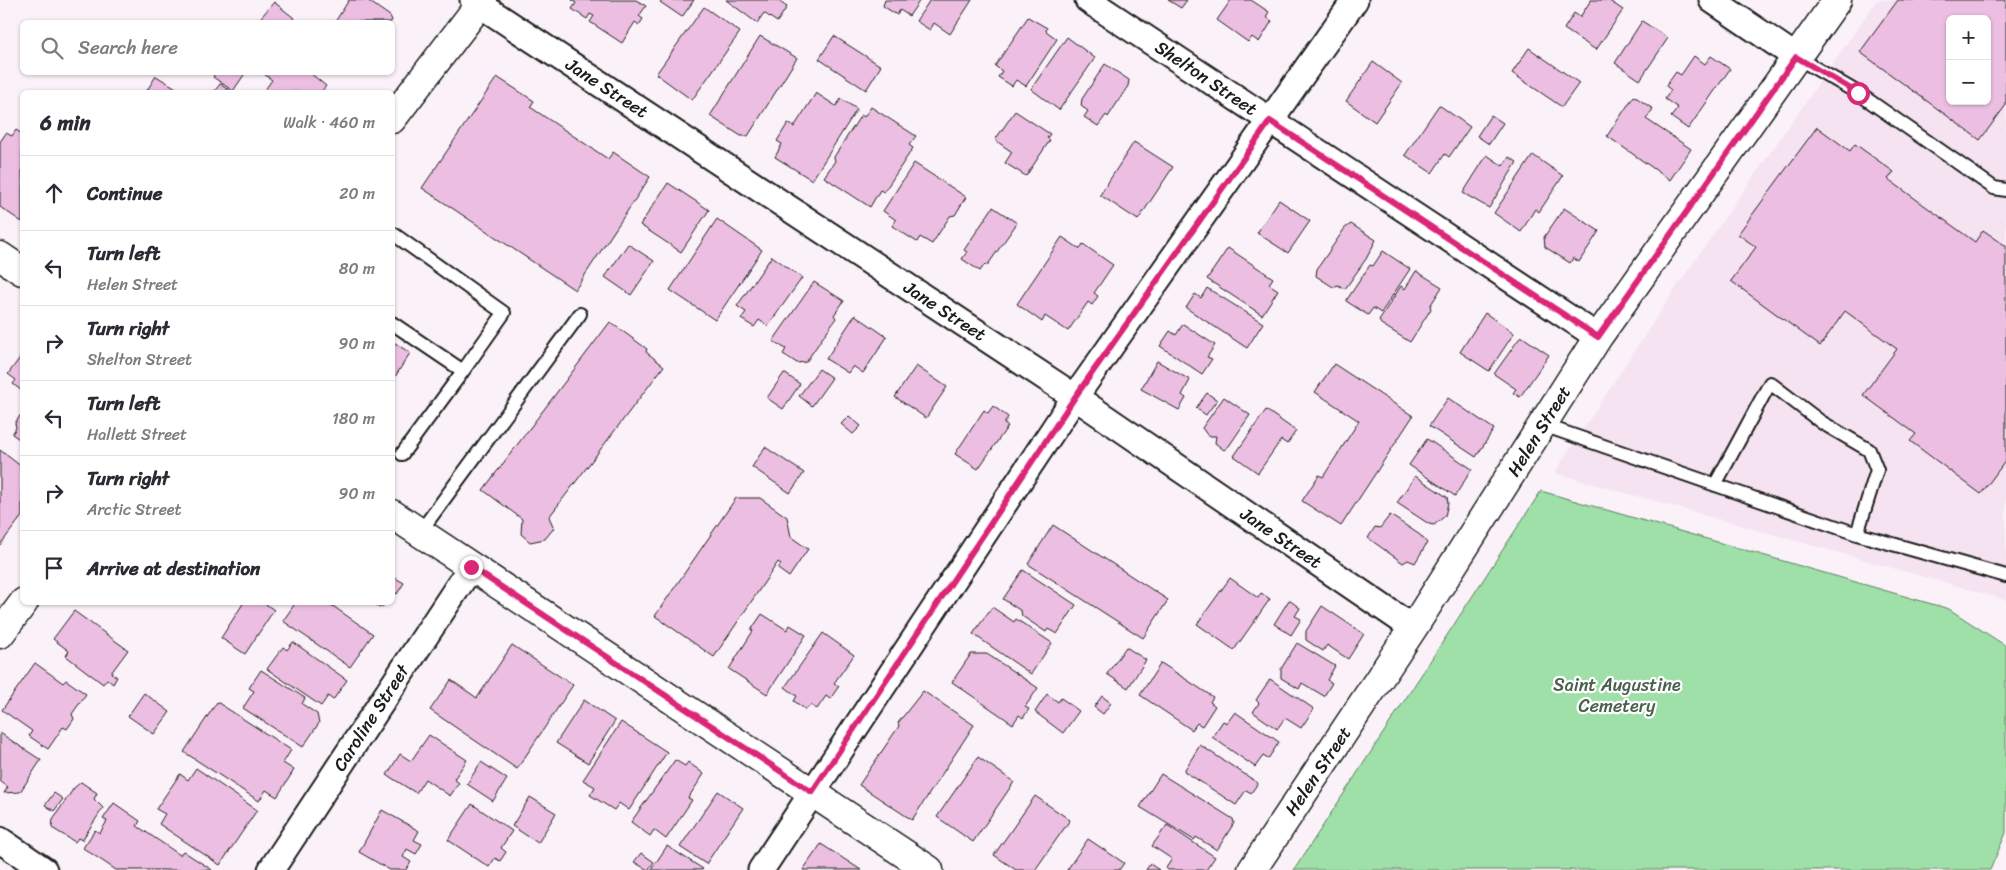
<!DOCTYPE html>
<meta charset="utf-8">
<style>
body{margin:0;font-family:Sriracha,sans-serif;background:#f7f7f7;color:#2b2b33}
.controls{position:absolute;right:15px;top:15px;display:grid;overflow:hidden;border-radius:8px;box-shadow:0 1px 4px #0004}
.controls button{width:45px;height:45px;display:grid;place-items:center;padding:0;border:0;border-bottom:1px solid #e1e1e2;background:#fff;color:#2b2b33;font:25px sans-serif}
.stop{position:absolute;width:15px;height:15px;margin:-11px;border:4px solid #db2777;border-radius:50%;background:#fff}
.stop.end{background:#db2777;border-color:#fff;box-shadow:0 1px 5px #0008}
.list{margin:0;padding:0;list-style:none}
h2{display:flex;justify-content:space-between;align-items:center;height:65px;margin:0;padding:0 20px;font-size:21px}
h2 small{font-size:16px;font-weight:400;color:#7c7c81}
.list li{display:grid;grid-template-columns:32px 1fr auto;gap:15px;align-items:center;box-sizing:border-box;height:75px;padding:0 20px;border-top:1px solid #e1e1e2}
.list b{display:block;font-size:19px;white-space:nowrap}
.list p{margin:0;font-size:16px;white-space:nowrap;color:#7c7c81}
.list em{font-size:16px;font-style:normal;color:#7c7c81}
.icon{flex:none;width:28px;height:28px;fill:none;stroke:currentColor;stroke-width:2;stroke-linecap:round;stroke-linejoin:round}
.map{position:relative;flex:none;width:2006px;height:870px;overflow:hidden}
.search{position:absolute;background:#fff;box-shadow:0 1px 4px #0004;left:20px;top:20px;width:375px;height:55px;display:flex;align-items:center;gap:12px;box-sizing:border-box;padding:0 18px;border-radius:8px;color:#7c7c81;font-size:19px}
.panel{position:absolute;background:#fff;box-shadow:0 1px 4px #0004;left:20px;top:90px;width:375px;height:515px;border-radius:8px}
.map>svg:first-child{display:block}
.built{fill:#f6e3f2;fill-rule:evenodd}
.green{fill:#9fdfa8;stroke:#5e7e62}
.building{fill:#ecbfe2;stroke:#1c1c1c;fill-rule:evenodd}
.lines{fill:none;stroke-linecap:round;stroke-linejoin:round}
.lane-casing{stroke:#1c1c1c;stroke-width:16}
.street-casing{stroke:#1c1c1c;stroke-width:29}
.secondary-casing{stroke:#1c1c1c;stroke-width:31}
.lane{stroke:#fff;stroke-width:12}
.street{stroke:#fff;stroke-width:25}
.secondary{stroke:#fff;stroke-width:28}
.route{stroke:#db2777;stroke-width:6}
.labels{text-anchor:middle;stroke-width:4.5;stroke-linejoin:round;paint-order:stroke}
.street-label{font-size:18px;fill:#1c1c1c;stroke:#fff}
.park-label{font-size:18px;fill:#4a604d;stroke:#fff}
</style>
<div class="map">
<svg width="2006" height="870" viewBox="0 0 2006 870">
<rect width="100%" height="100%" fill="#fbf2f9"/>
<filter id="ink" filterUnits="userSpaceOnUse"><feTurbulence type="fractalNoise" baseFrequency=".02" numOctaves="2"/><feDisplacementMap in="SourceGraphic" scale="10" xChannelSelector="R" yChannelSelector="G"/><feConvolveMatrix kernelMatrix="1 2 1 2 8 2 1 2 1" color-interpolation-filters="sRGB"/></filter>
<g filter="url(#ink)">
<path class="built" d="M1877,0H2006V600L1554,473L1679,283ZM1950,19H1987V101H1950Z"/>
<path class="green" d="M1541,491L1949,609L2006,646V833L1990,870H1294Z"/>
<path class="building" d="M349,0H367L390,16L392,20L391,22H335Z
M572,0H636L646,6L639,16L643,19L639,25L635,22L622,43L590,22L594,16L590,14L587,19L572,9L576,3Z
M662,0H694L682,17L660,2Z
M726,0H777L787,7L777,22L764,13L757,23Z
M885,0H920L909,16L900,10L897,15L883,6Z
M930,0H972L950,34L934,23L930,30L916,21Z
M1168,0H1187L1181,8Z
M1231,0H1251L1269,12L1266,17L1272,21L1259,42L1252,37L1248,42L1217,20Z
M1591,0H1608L1623,10L1596,50L1564,29L1574,13L1580,17Z
M1898,0H2006V105L1980,140L1860,52ZM1950,19H1987V101H1950Z
M274,2L294,18L290,22H257Z
M704,7L740,32L692,100L656,74Z
M1028,17L1047,28L1046,31L1057,39L1026,86L1016,80L1012,86L998,77L1002,71L995,66Z
M1642,21L1668,38L1640,80L1615,63Z
M760,36L797,58L748,136H741L710,116Z
M834,36L881,66L866,90L819,59Z
M1067,37L1095,58L1059,110L1031,89Z
M1529,48L1579,83L1562,107L1512,73Z
M1694,56L1705,64L1711,56L1730,69L1688,129L1671,117L1678,108L1665,99L1671,90L1666,86L1676,72L1681,75Z
M1373,62L1402,83L1375,122L1346,101Z
M1105,64L1129,80L1128,86L1108,117L1106,115L1098,126L1084,117L1088,111L1081,106L1082,99Z
M216,72H246L233,91L213,77Z
M265,72H309L326,86L321,92H265L264,91L272,80L264,74Z
M156,76L183,92H146Z
M497,77L534,101L530,107L608,159L613,152L650,177L575,290L422,188Z
M220,84L231,92H214Z
M816,93L836,106L841,99L857,109L812,180L775,157L782,144L777,141L788,123L794,127Z
M1634,96L1653,109L1646,119L1691,149L1670,180L1607,136Z
M1439,105L1470,127L1449,157L1445,154L1432,173L1405,155Z
M871,107L916,136L909,145L913,148L884,192L880,190L870,207L824,177L835,161L834,157L861,115L864,117Z
M1015,111L1050,134L1047,138L1050,140L1026,176L1005,163L1012,152L995,140Z
M1491,115L1503,123L1489,144L1477,136Z
M1817,127L1850,151L1855,144L1894,172L1888,179L1975,242L1983,230L2006,246V460L1981,494L1910,441L1916,434L1863,395L1897,349L1845,311L1820,346L1731,281L1756,247L1738,234Z
M16,130L22,134V222L0,207V142L6,133L12,136Z
M1134,142L1173,167L1138,220L1100,195Z
M1487,155L1503,166L1509,157L1517,162L1489,208L1463,193Z
M1533,155L1563,176L1539,212L1535,209L1521,232L1494,213Z
M914,163L966,197L955,215L950,216L932,244L920,237L917,242L892,226L896,220L883,211Z
M668,183L709,210L681,252L640,225Z
M1279,200L1310,221L1288,253L1257,233Z
M993,207L1017,223L987,266L985,264L980,271L962,259L967,252L964,250Z
M1564,208L1599,231L1579,262L1573,258L1570,263L1545,247L1544,237Z
M717,219L762,250L715,320L670,290Z
M1351,224L1376,240L1366,259L1345,289L1338,285L1333,287L1316,276L1317,269L1345,228Z
M1062,237L1080,249L1083,244L1113,265L1094,293L1098,296L1092,305L1088,302L1068,331L1045,316L1042,322L1017,304Z
M628,244L654,261L631,295L605,277Z
M1228,248L1273,278L1269,284L1278,290L1262,315L1207,279Z
M1383,251L1410,269L1381,313L1373,308L1368,315L1346,301L1370,265L1373,266Z
M772,256L802,278L768,326L759,320L754,327L741,319L746,312L737,306Z
M1416,271L1442,287L1430,306L1431,309L1410,342L1381,324L1379,320L1401,286L1405,289Z
M814,282L844,301L834,315L836,318L806,362L797,363L783,354L786,349L773,341Z
M1207,288L1263,323L1247,348L1186,308L1195,294L1201,298Z
M1485,313L1514,333L1489,371L1460,352Z
M855,315L887,337L863,373L853,366L848,373L826,359Z
M610,322L647,349L646,352L664,366L549,517L554,528L545,539L530,542L521,534L522,519L483,490Z
M1183,324L1215,345L1207,357L1212,359L1202,374L1160,346L1170,331L1176,335Z
M1521,336L1549,355L1520,397L1513,393L1516,389L1494,374Z
M392,341L410,353L393,380L392,379Z
M22,355V391L13,384L16,380L8,374Z
M1157,361L1190,380L1182,395L1186,398L1179,410L1141,389Z
M1334,364L1413,416L1341,526L1302,501L1319,475L1323,477L1359,421L1315,392Z
M916,366L947,387L926,418L895,397Z
M819,369L832,378L812,406L799,396Z
M784,373L800,384L783,409L767,398Z
M1207,393L1217,400L1206,415L1196,408Z
M1224,397L1250,415L1229,446L1224,450L1215,443L1216,436H1208L1202,428Z
M1448,398L1494,429L1476,457L1429,426Z
M993,406L1008,417L1004,424L1008,426L978,469L955,454L984,410L988,413Z
M1266,410L1296,431L1287,444L1281,440L1258,473L1234,456Z
M22,413V441L12,434L16,428L15,423Z
M849,416L861,426L853,434L841,424Z
M1427,439L1472,469L1455,496L1409,465Z
M765,447L804,473L790,493L752,467Z
M0,450L22,467V516L0,545Z
M1415,476L1447,497L1448,503L1445,516L1434,525L1429,524L1397,503Z
M736,498H760L787,517L791,537L808,549L789,577L778,569L781,564L778,562L714,657L655,616Z
M1390,515L1420,535L1427,543L1415,563L1408,560L1403,563L1368,538L1375,527L1380,528Z
M1053,525L1168,600L1143,638L1028,564Z
M1023,570L1076,605L1057,634L1048,629L1046,632L1022,616L1021,611L1003,599Z
M392,576L404,583L397,594L394,592L392,600Z
M1230,578L1258,598L1261,593L1270,599L1234,650L1197,624Z
M1289,600L1300,608L1295,616L1301,619L1291,635L1274,624Z
M244,602H263L274,610L245,654L221,638Z
M296,602H327L373,634L350,667L283,621Z
M371,602H387L381,608Z
M1322,606L1364,634L1348,659L1327,645L1323,651L1306,640V631Z
M992,607L1014,622L1016,619L1052,643L1031,674L973,634Z
M74,611L128,650L111,673L117,677L113,684L107,679L103,684L66,656L69,651L53,639Z
M762,614L787,630L790,625L806,635L767,694L729,669L753,631L751,630Z
M823,633L854,655L834,683L839,686L830,699L826,696L817,709L810,705L806,710L794,701L797,696L785,687Z
M293,642L347,680L333,700L328,696L321,706L267,669L283,647L287,650Z
M1297,643L1335,666L1327,680L1332,683L1324,696L1302,683L1299,689L1281,678V669Z
M512,645L573,685L517,769L430,710L451,680L477,698Z
M1126,647L1146,660L1128,688L1107,674Z
M971,654H987L1038,688L1025,707L1029,709L1023,718L1019,715L1013,724L952,682Z
M35,663L63,683L66,680L86,694L72,714L74,719L67,729L63,727L48,749L29,736L32,731L2,710Z
M1161,663L1213,697L1210,702L1215,706L1202,726L1197,723L1192,730L1140,695Z
M261,670L305,698L302,704L317,714L319,723L303,747L243,708L254,691L249,688Z
M1270,679L1314,709L1301,728L1285,718L1277,729L1253,712L1259,703L1256,700Z
M923,691L974,725L912,820L859,785L899,726L898,723Z
M144,693L170,712L154,734L128,716Z
M1047,694L1058,702L1061,698L1079,711L1063,733L1035,712Z
M1102,696L1111,703L1103,714L1094,707Z
M584,700L615,721L588,763L556,743Z
M217,702L291,750L283,763L294,770L277,797L266,790L259,801L184,752Z
M1235,712L1279,742L1268,759L1263,756L1255,767L1212,737L1223,721L1227,723Z
M621,722L667,752L629,810L619,803L614,810L590,795L595,787L583,780Z
M0,733L41,760L20,792L4,793L8,787L0,781Z
M429,735L467,760L454,779L459,783L450,796L425,779L416,793L387,775L400,754L411,761Z
M1200,745L1258,783L1251,793L1246,790L1236,805L1184,771Z
M978,757L1014,782L973,842L937,817Z
M675,760L685,766L688,762L704,774L688,798L692,800L666,839L654,830L650,836L631,822Z
M481,762L507,779L493,801L467,784Z
M196,768L257,810L220,865L159,824L165,814L156,809L180,774L188,780Z
M1161,774L1233,819L1234,823L1217,850L1196,837L1194,840L1140,807Z
M81,782L97,793L94,799L103,808L82,840L78,838L75,842L52,828L53,819L74,788Z
M718,791L743,808L706,864L680,847Z
M54,793L63,799L54,811L45,805Z
M1035,796L1070,820L1035,870H1016L994,855Z
M530,797L556,813L538,843L512,826Z
M114,803L140,821L137,826L180,855L183,851L212,870H116L83,848L95,830L100,833L107,821L103,819Z
M472,804L512,831L501,848L506,852L500,861L495,858L489,867L448,840Z
M382,810L419,831L414,840L422,844L416,854L407,849L403,857L411,862L406,870H390L359,852Z
M1167,825L1215,857L1206,870H1168L1166,868L1172,859L1152,846Z
M1088,839L1124,863L1119,870H1067Z
M821,844L861,870H803Z
M667,846L703,869L702,870H651Z
M641,853L654,862L648,870L634,862Z
M1150,864L1159,870H1146Z"/>
<g class="lines">
<defs>
<path id="lane" d="M1796,57L1858,93L1994,188L2006,190
M392,233L504,313L463,371L392,323
M1543,425L1857,534L2006,576
M402,454L463,371
M1715,485L1770,383L1821,422L1869,450L1877,470L1857,534
M420,532L580,314"/>
<path id="street" d="M473,0L1075,397L1413,628
M1088,0L1598,337
M1712,0L1796,57
M0,840L44,870
M271,870L471,567
M761,870L1075,397L1355,0"/>
<path id="secondary" d="M392,119L483,0
M0,256L22,271
M392,514L929,870
M0,634L24,602
M1252,870L1413,628L1598,337L1837,0"/>
</defs>
<use href="#lane" class="lane-casing"/>
<use href="#street" class="street-casing"/>
<use href="#secondary" class="secondary-casing"/>
<use href="#lane" class="lane"/>
<use href="#street" class="street"/>
<use href="#secondary" class="secondary"/>
</g>
</g>
<g class="lines" filter="url(#ink)">
<path class="route" d="M471,567L812,792L1075,397L1270,121L1598,337L1796,57L1858,93"/>
</g>
<g class="labels">
<g class="street-label">
<text transform="translate(1206 78) rotate(34)" y="6">Shelton Street</text>
<text transform="translate(607 88) rotate(33)" y="6">Jane Street</text>
<text transform="translate(945 311) rotate(33)" y="6">Jane Street</text>
<text transform="translate(1539 431) rotate(-58)" y="6">Helen Street</text>
<text transform="translate(1281 538) rotate(34)" y="6">Jane Street</text>
<text transform="translate(371 718) rotate(-57)" y="6">Caroline Street</text>
<text transform="translate(1318 771) rotate(-56)" y="6">Helen Street</text>
</g>
<g class="park-label">
<text x="1617" y="691">Saint Augustine<tspan x="1617" dy="21">Cemetery</tspan></text>
</g>
</g>
</svg>
<div class="controls">
<button>+</button>
<button>−</button>
</div>
<div class="stop" style="left:1858px;top:93px"></div>
<div class="stop end" style="left:471px;top:567px"></div>
<div class="search"><svg class="icon" aria-label="search" viewBox="0 0 24 24"><circle cx="10" cy="10" r="6"/><path d="M15 15l6 6"/></svg>Search here</div>
<section class="panel">
<h2>6 min<small>Walk · 460 m</small></h2>
<ul class="list">
<li><svg class="icon" aria-label="ahead" viewBox="0 0 24 24"><path d="M12 20V5M6 11l6-6 6 6"/></svg><div><b>Continue</b></div><em>20 m</em></li>
<li><svg class="icon" aria-label="left" viewBox="0 0 24 24"><path d="M17 20v-9H6M10 6l-5 5 5 5"/></svg><div><b>Turn left</b><p>Helen Street</p></div><em>80 m</em></li>
<li><svg class="icon" aria-label="right" viewBox="0 0 24 24"><path d="M7 20v-9h11M14 6l5 5-5 5"/></svg><div><b>Turn right</b><p>Shelton Street</p></div><em>90 m</em></li>
<li><svg class="icon" aria-label="left" viewBox="0 0 24 24"><path d="M17 20v-9H6M10 6l-5 5 5 5"/></svg><div><b>Turn left</b><p>Hallett Street</p></div><em>180 m</em></li>
<li><svg class="icon" aria-label="right" viewBox="0 0 24 24"><path d="M7 20v-9h11M14 6l5 5-5 5"/></svg><div><b>Turn right</b><p>Arctic Street</p></div><em>90 m</em></li>
<li><svg class="icon" aria-label="arrive" viewBox="0 0 24 24"><path d="M6 21V4h12l-3 4 3 4H6"/></svg><div><b>Arrive at destination</b></div></li>
</ul>
</section>
</div>
